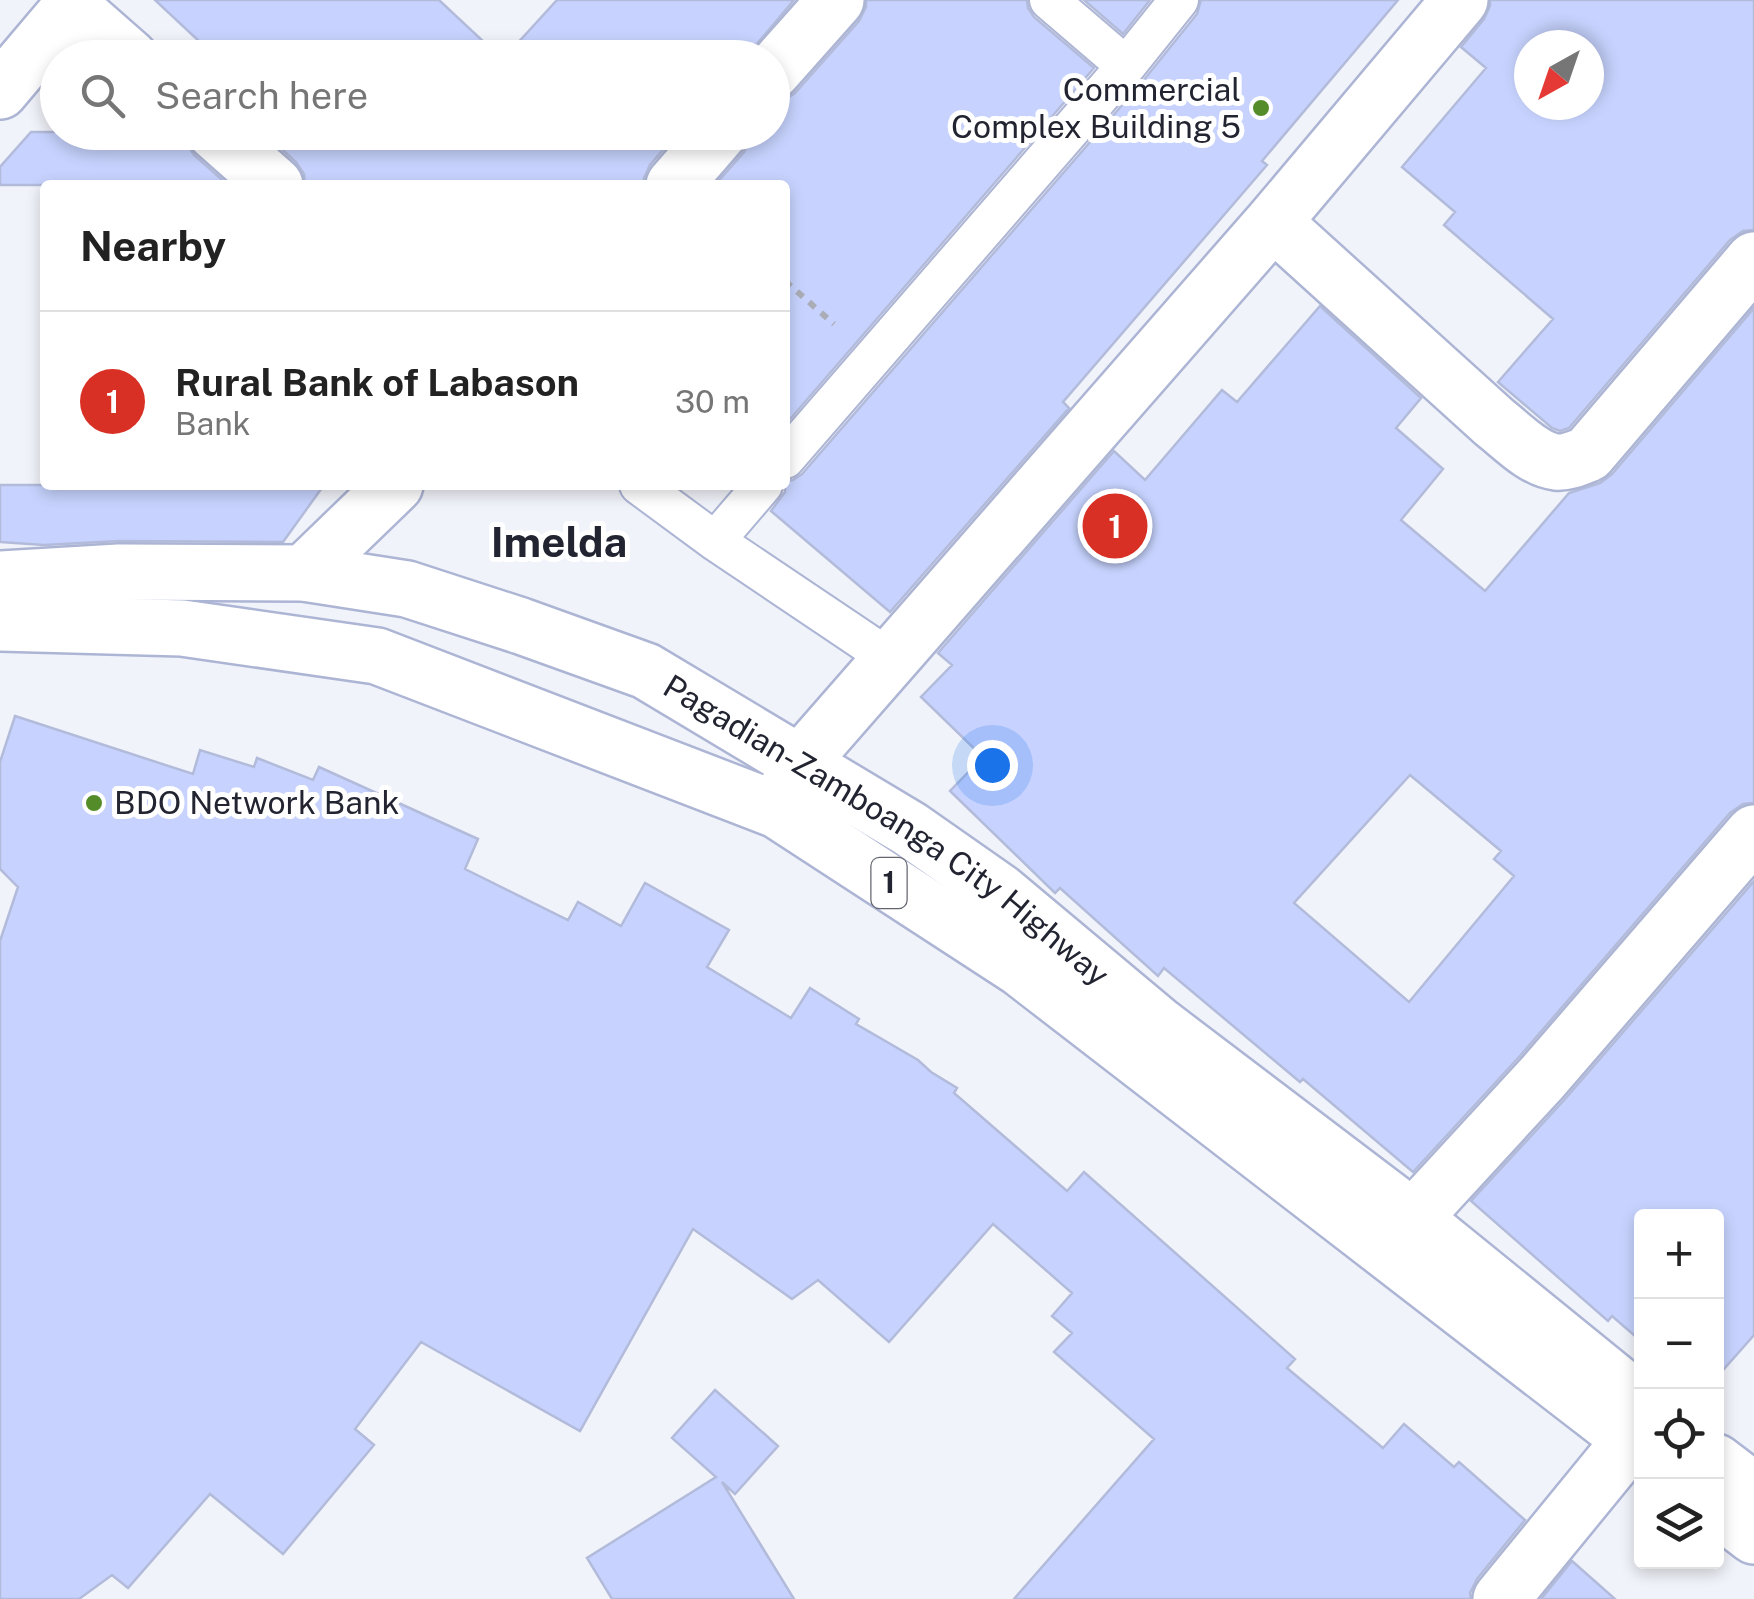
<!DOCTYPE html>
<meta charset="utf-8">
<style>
body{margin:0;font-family:"Public Sans",sans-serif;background:#f2f2f2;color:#222}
.controls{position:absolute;right:30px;bottom:30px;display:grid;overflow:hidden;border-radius:10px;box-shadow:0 5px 15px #0003}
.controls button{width:90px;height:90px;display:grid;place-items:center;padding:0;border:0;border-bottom:2px solid #e0e0e0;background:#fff;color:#222;font:50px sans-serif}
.compass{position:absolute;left:1514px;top:30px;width:90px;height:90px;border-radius:50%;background:#fff;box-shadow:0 5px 15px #0003;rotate:220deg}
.you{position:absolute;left:992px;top:765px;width:35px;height:35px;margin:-25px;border:8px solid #fff;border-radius:50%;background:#1a73e8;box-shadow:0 0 0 15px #1a73e833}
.badge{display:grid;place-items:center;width:65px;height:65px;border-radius:50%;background:#d93025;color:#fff;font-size:32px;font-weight:700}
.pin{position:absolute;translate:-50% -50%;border:5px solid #fff;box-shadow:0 2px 10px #0006}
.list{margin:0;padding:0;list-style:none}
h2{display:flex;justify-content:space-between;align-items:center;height:130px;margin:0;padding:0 40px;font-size:42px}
h2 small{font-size:32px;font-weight:400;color:#767676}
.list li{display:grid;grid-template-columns:65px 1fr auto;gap:30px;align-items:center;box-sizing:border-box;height:180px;padding:0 40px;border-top:2px solid #e0e0e0}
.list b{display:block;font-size:38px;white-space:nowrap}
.list p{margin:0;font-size:32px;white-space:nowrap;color:#767676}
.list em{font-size:32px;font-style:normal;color:#767676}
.icon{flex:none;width:55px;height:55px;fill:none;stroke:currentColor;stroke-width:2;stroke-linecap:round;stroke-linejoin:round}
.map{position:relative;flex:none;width:1754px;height:1599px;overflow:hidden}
.search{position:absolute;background:#fff;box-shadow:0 5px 15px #0003;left:40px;top:40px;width:750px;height:110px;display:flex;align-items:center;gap:25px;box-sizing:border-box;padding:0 35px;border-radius:55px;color:#767676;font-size:38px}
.panel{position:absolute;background:#fff;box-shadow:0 5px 15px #0003;left:40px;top:180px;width:750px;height:310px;border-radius:10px}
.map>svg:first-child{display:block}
.building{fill:#c7d3fe;stroke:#b3bbdb;stroke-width:2.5;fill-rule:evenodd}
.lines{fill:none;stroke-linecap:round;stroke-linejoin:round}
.service-casing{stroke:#adb5d5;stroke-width:42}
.minor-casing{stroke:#adb5d5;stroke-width:60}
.trunk-casing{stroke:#adb5d5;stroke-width:60}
.path{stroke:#abadb6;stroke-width:6;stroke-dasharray:8 8;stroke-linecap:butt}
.service{stroke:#fff;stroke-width:38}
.minor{stroke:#fff;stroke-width:55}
.trunk{stroke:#fff;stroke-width:55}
.poi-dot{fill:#538c29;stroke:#fff;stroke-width:4}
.labels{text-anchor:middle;stroke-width:10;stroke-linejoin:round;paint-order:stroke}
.shield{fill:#fff;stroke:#64666f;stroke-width:2.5}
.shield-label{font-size:30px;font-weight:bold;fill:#222531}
.poi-label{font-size:32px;fill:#222531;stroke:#fff;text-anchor:end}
.street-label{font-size:32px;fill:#222531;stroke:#fff}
.district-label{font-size:42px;font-weight:bold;fill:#222531;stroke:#fff}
</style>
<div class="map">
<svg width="1754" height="1599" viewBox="0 0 1754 1599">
<rect width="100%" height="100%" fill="#f1f3fa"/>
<path class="building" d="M155,0H439L501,58H217Z
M557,0H794L745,58H504Z
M866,0H1027L1028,8L1034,17L1094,68L785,425V185H715L744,152L750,139V132H772V102L783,101L795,93L859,21L866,7Z
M1084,0H1150L1123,34Z
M1201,0H1398L1262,161L1267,165L1063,402L1069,408L890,612L771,511L785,492V481L793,480L802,474L1143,81L1197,14Z
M1490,0H1754V230L1743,231L1730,240L1569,428L1560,431L1552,428L1498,382L1553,319L1444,225L1455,212L1402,167L1486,68L1461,47L1484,19L1490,6ZM1529,45H1589V105H1529Z
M31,132H185L186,143L194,155L228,185H0V167Z
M263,132H678L650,165L644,178V185H305L304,174L296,162Z
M1320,306L1421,398L1396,428L1443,469L1401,520L1485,591L1569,493L1600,483L1612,474L1754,308V803L1743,804L1730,813L1519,1057L1413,1172L1303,1079L1300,1082L1164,968L1158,976L1060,888L1055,893L950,791L983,757L921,697L952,665L938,653L1114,451L1145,480L1222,390L1237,402ZM1410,775L1501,851L1494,859L1514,876L1409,1002L1294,903Z
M0,485H324L283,542L119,541L44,545L0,542Z
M15,716L193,774L200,750L254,767L257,758L313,780L319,767L478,839L465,869L568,920L578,902L621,926L645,883L729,930L707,967L791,1018L810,988L859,1019L856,1024L918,1060L931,1072L957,1088L954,1093L1067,1191L1084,1172L1295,1359L1287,1368L1383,1448L1404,1424L1454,1467L1459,1462L1525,1520L1477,1579L1470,1593L1471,1599H1014L1154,1439L1054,1352L1072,1333L1052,1316L1072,1293L993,1224L889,1342L818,1280L792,1299L693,1229L580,1431L421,1342L355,1429L374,1445L283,1554L210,1494L128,1588L112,1575L79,1599H0V941L18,887L0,869V762Z
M1754,881V1335L1716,1378V1216H1642V1342L1612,1316L1608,1321L1471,1201L1566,1098Z
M715,1390L778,1446L735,1494L722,1482L794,1599H612L587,1558L716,1477L672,1438Z
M1572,1561L1615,1599H1541Z"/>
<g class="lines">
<defs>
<path id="service" d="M1049,0L1126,66
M785,459L1126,66L1179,0
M639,485L715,541L892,660
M715,541L763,485"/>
<path id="minor" d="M72,7L130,58
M772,72L836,0
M0,91L77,0
M215,132L275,185
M674,185L720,132
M1273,222L1494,422C1512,436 1533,459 1556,462C1567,463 1578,458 1588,454L1754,260
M304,573L395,485
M779,806L799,764L1273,222L1460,0
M1413,1218L1542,1078L1754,833
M1501,1599L1631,1440"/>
<g id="trunk">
<path id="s1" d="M0,579L119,572L304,573L407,589L521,626L646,671L910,829L1000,892L1160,1026L1413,1218L1642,1404"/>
<path d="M0,623L182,628L377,656L777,810L1020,968L1642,1448"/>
<path d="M1716,1462L1754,1491"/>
<path d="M1716,1507L1754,1536"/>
</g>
</defs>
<use href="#service" class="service-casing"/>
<use href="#minor" class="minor-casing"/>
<use href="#trunk" class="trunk-casing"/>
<path class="path" d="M785,281L834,324"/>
<use href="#service" class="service"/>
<use href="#minor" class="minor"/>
<use href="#trunk" class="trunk"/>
</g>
<g class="poi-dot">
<circle cx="1261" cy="108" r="10"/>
<circle cx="94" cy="803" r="10"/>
</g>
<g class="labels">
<rect class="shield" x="871.5" y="858" width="35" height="50" rx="8"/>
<g class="shield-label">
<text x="889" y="893">1</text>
</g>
<g class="poi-label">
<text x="1241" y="101">Commercial<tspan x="1241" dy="37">Complex Building 5</tspan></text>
<text x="114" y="814" text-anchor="start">BDO Network Bank</text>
</g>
<g class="street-label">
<text dy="11" stroke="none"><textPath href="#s1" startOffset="950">Pagadian-Zamboanga City Highway</textPath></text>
</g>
<g class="district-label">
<text x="559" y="557">Imelda</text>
</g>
</g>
</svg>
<div class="controls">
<button>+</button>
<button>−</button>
<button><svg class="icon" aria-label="locate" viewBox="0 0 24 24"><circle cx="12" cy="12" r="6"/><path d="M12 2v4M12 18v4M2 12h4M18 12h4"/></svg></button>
<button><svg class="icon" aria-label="layers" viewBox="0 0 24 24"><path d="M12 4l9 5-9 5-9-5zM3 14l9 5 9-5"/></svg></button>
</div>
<svg class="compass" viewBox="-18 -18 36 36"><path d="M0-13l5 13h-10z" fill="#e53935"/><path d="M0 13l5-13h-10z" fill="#767676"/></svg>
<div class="you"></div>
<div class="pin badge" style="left:1115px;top:526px">1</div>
<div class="search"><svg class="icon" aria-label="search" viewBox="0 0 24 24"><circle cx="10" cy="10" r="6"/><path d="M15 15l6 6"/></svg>Search here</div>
<section class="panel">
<h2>Nearby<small></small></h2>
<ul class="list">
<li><span class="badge">1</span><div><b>Rural Bank of Labason</b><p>Bank</p></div><em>30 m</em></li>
</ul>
</section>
</div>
